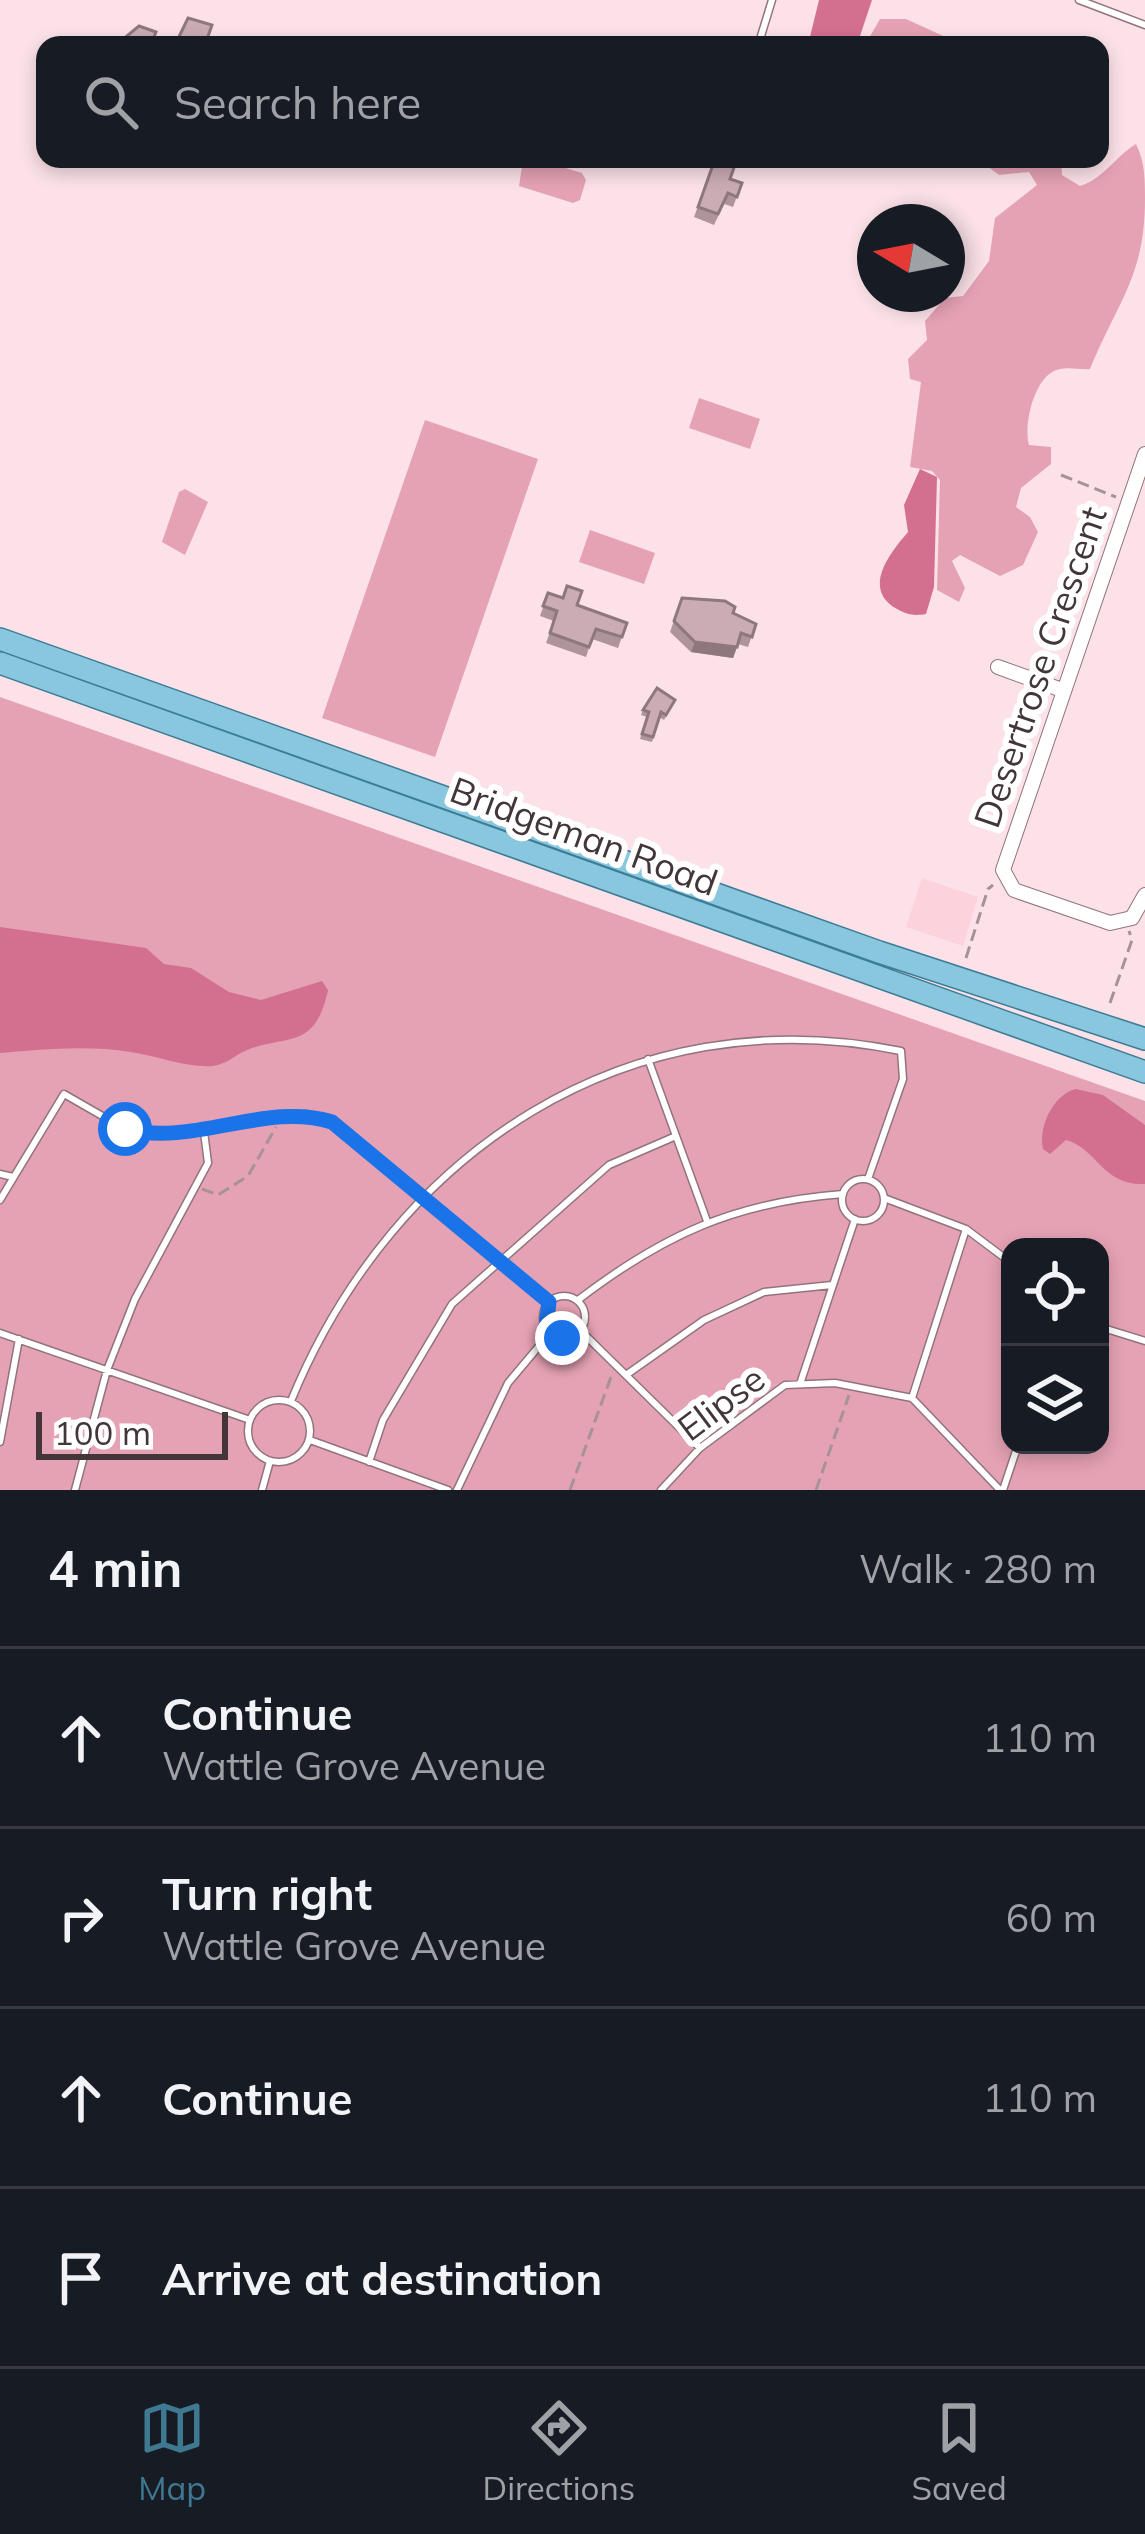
<!DOCTYPE html>
<meta charset="utf-8">
<style>
body{margin:0;font-family:Mulish,sans-serif;background:#242831;color:#f1f3f6}
.controls{position:absolute;right:36px;bottom:36px;display:grid;overflow:hidden;border-radius:24px;box-shadow:0 6px 18px #0003}
.controls button{width:108px;height:108px;display:grid;place-items:center;padding:0;border:0;border-bottom:3px solid #363941;background:#171b24;color:#f1f3f6;font:60px sans-serif}
.compass{position:absolute;left:857px;top:204px;width:108px;height:108px;border-radius:50%;background:#171b24;box-shadow:0 6px 18px #0003;rotate:280deg}
.scale{position:absolute;left:36px;bottom:30px;width:192px;box-sizing:border-box;padding-left:12px;border:6px solid #423639;border-top:0;font-size:33px;line-height:42px;white-space:nowrap;color:#423639;-webkit-text-stroke:9px #fff;paint-order:stroke}
.stop{position:absolute;width:36px;height:36px;margin:-27px;border:9px solid #1a73e8;border-radius:50%;background:#fff}
.stop.end{background:#1a73e8;border-color:#fff;box-shadow:0 3px 12px #0008}
.list{margin:0;padding:0;list-style:none}
h2{display:flex;justify-content:space-between;align-items:center;height:156px;margin:0;padding:0 48px;font-size:51px}
h2 small{font-size:39px;font-weight:400;color:#9ea1a6}
.list li{display:grid;grid-template-columns:78px 1fr auto;gap:36px;align-items:center;box-sizing:border-box;height:180px;padding:0 48px;border-top:3px solid #363941}
.list b{display:block;font-size:45px;white-space:nowrap}
.list p{margin:0;font-size:39px;white-space:nowrap;color:#9ea1a6}
.list em{font-size:39px;font-style:normal;color:#9ea1a6}
.icon{flex:none;width:66px;height:66px;fill:none;stroke:currentColor;stroke-width:2;stroke-linecap:round;stroke-linejoin:round}
.map{position:relative;flex:none;width:1145px;height:1490px;overflow:hidden}
.search{position:absolute;background:#171b24;box-shadow:0 6px 18px #0003;left:36px;right:36px;top:36px;height:132px;display:flex;align-items:center;gap:30px;box-sizing:border-box;padding:0 42px;border-radius:24px;color:#9ea1a6;font-size:45px}
.sheet{height:876px;background:#171b24}
nav{display:flex;justify-content:space-around;align-items:center;box-sizing:border-box;height:168px;border-top:3px solid #363941;background:#171b24;font-size:33px;color:#9ea1a6}
nav a{display:grid;justify-items:center;gap:6px}
nav .on{color:#3e7891}
.map>svg:first-child{display:block}
.built{fill:#fcd3dd}
.green{fill:#e5a2b4;fill-rule:evenodd}
.water{fill:#d4708f}
.lines{fill:none;stroke-linecap:round;stroke-linejoin:round}
.service-casing{stroke:#91747b;stroke-width:9}
.minor-casing{stroke:#91747b;stroke-width:16}
.primary-casing{stroke:#3d7c96;stroke-width:24}
.path{stroke:#a69297;stroke-width:3;stroke-dasharray:12 6;stroke-linecap:butt}
.service{stroke:#fff;stroke-width:6}
.minor{stroke:#fff;stroke-width:14}
.primary{stroke:#89c7de;stroke-width:21}
.wall{fill:#af949b}
.shaded-wall{fill:#8e787e}
.building{fill:#cbacb4;stroke:#8e787e;stroke-width:3}
.route{stroke:#1a73e8;stroke-width:15}
.labels{text-anchor:middle;stroke-width:12;stroke-linejoin:round;paint-order:stroke}
.street-label{font-size:36px;fill:#423639;stroke:#fff}
</style>
<div class="map">
<svg width="1145" height="1490" viewBox="0 0 1145 1490">
<rect width="100%" height="100%" fill="#fce2e8"/>
<path class="built" d="M922,878L978,897L963,946L906,927Z"/>
<path class="green" d="M880,19H906L963,45H865Z
M1136,144C1145,162 1145,179 1145,199C1145,276 1118,301 1090,369C1081,370 1070,367 1060,369C1035,373 1023,424 1029,445L1051,447V464L1021,488L1016,507L1030,517L1038,532L1023,565L1000,576L960,555L952,561L965,588L959,602L937,590L940,480L932,471L910,467L921,382L910,379L908,359L927,340L925,321L945,298L963,296L989,261L995,218L1037,185L1029,172L999,175L978,159H1061L1062,175L1080,186C1103,179 1115,157 1136,144Z
M536,159L582,173L586,180L580,200L573,203L519,186L523,160Z
M699,398L760,419L750,449L689,428Z
M425,420L538,459L435,757L322,718Z
M185,489L208,502L185,555L162,542L179,492Z
M590,530L655,553L644,584L579,562Z
M0,697L1145,1101V1490H0ZM1010,1247H1100V1445H1010Z"/>
<path class="water" d="M819,0H872L857,45H808Z
M920,469L937,477L934,587L926,614C914,616 908,615 897,609C861,589 890,553 908,532L904,505Z
M0,927L146,948L164,964L191,968L229,992L261,1000L322,981L328,990C315,1051 287,1034 247,1050C235,1055 227,1064 213,1066C187,1068 157,1056 131,1052C87,1045 44,1049 0,1053Z
M1076,1089L1103,1095L1145,1125V1184C1102,1186 1097,1148 1066,1140L1050,1154L1043,1149C1038,1128 1053,1094 1076,1089Z"/>
<g class="lines">
<defs>
<path id="service" d="M1079,0L1145,25
M761,36L772,0
M648,1059L707,1221
M0,1174L13,1177
M842 1200a21 21 0 1 1 42 0a21 21 0 1 1-42 0Z
M884,1198L966,1229L1010,1262
M0,1200L64,1094L125,1129L149,1135L307,1114L332,1122L549,1302
M543 1317a21 21 0 1 1 42 0a21 21 0 1 1-42 0Z
M578,1300C663,1235 735,1202 843,1194
M1100,1327L1145,1341
M581,1331L700,1448
M0,1333L250,1420
M626,1375L704,1320L764,1292L832,1285
M800,1384L855,1219
M912,1398L966,1229
M248 1431a31 31 0 1 1 62 0a31 31 0 1 1-62 0Z
M291,1401C393,1152 629,995 901,1051L903,1079L868,1179
M310,1440L448,1490
M0,1442L19,1339
M369,1462L383,1420L452,1304L609,1165L676,1136
M75,1490L107,1370L135,1299L208,1163L204,1132
M262,1490L270,1461
M457,1490L508,1383L550,1333
M661,1490L700,1448L785,1385L835,1383L912,1398L1000,1490
M1003,1490L1018,1445"/>
<path id="minor" d="M1145,454L1003,870L1014,890L1110,923L1132,918L1145,895
M998,667L1062,690"/>
<path id="primary" d="M0,639L879,952L1145,1039
M0,663L1145,1072"/>
</defs>
<use href="#service" class="service-casing"/>
<use href="#minor" class="minor-casing"/>
<use href="#primary" class="primary-casing"/>
<path class="path" d="M1061,475L1116,497
M966,958L988,889L993,885
M1110,1003L1132,940L1129,931
M202,1189L218,1195L248,1176L276,1127
M570,1490L611,1377
M816,1490L849,1395"/>
<use href="#service" class="service"/>
<use href="#minor" class="minor"/>
<use href="#primary" class="primary"/>
</g>
<path class="wall" d="M715,159L730,179L742,183L733,207L724,204L714,225L694,217Z
M548,593L627,623L618,648L592,639L586,657L546,643L554,621L540,616Z
M682,598L733,613L756,624L748,647L738,644L733,658L691,652L670,632Z
M673,705L664,720L659,717L652,742L640,739L647,717L641,715L643,710Z"/>
<path class="shaded-wall" d="M695,642L737,647L733,658L691,652Z"/>
<path class="building" d="M188,18L212,25L205,45H175Z
M139,26L156,32L151,45H121L122,40Z
M715,159H737L730,179L742,183L737,197L728,193L718,214L698,207Z
M567,586L582,591L577,605L627,623L622,637L596,629L589,647L550,633L557,611L543,606L548,593L563,598Z
M682,598L725,601L735,607L733,613L756,624L752,637L741,633L737,647L695,642L674,621Z
M657,688L675,700L666,715L661,712L653,737L642,734L649,712L643,710Z"/>
<g class="lines">
<path class="route" d="M125,1129C194,1147 266,1101 332,1122L549,1302L546,1327L562,1338"/>
</g>
<g class="labels">
<g class="street-label">
<text transform="translate(1040 667) rotate(-71)" y="13">Desertrose Crescent</text>
<text transform="translate(584 836) rotate(20)" y="13">Bridgeman Road</text>
<text transform="translate(721 1403) rotate(-37)" y="13">Elipse</text>
</g>
</g>
</svg>
<div class="controls">
<button><svg class="icon" aria-label="locate" viewBox="0 0 24 24"><circle cx="12" cy="12" r="6"/><path d="M12 2v4M12 18v4M2 12h4M18 12h4"/></svg></button>
<button><svg class="icon" aria-label="layers" viewBox="0 0 24 24"><path d="M12 4l9 5-9 5-9-5zM3 14l9 5 9-5"/></svg></button>
</div>
<svg class="compass" viewBox="-18 -18 36 36"><path d="M0-13l5 13h-10z" fill="#e53935"/><path d="M0 13l5-13h-10z" fill="#9ea1a6"/></svg>
<div class="scale">100 m</div>
<div class="stop" style="left:125px;top:1129px"></div>
<div class="stop end" style="left:562px;top:1338px"></div>
<div class="search"><svg class="icon" aria-label="search" viewBox="0 0 24 24"><circle cx="10" cy="10" r="6"/><path d="M15 15l6 6"/></svg>Search here</div>
</div>
<section class="sheet">
<h2>4 min<small>Walk · 280 m</small></h2>
<ul class="list">
<li><svg class="icon" aria-label="ahead" viewBox="0 0 24 24"><path d="M12 20V5M6 11l6-6 6 6"/></svg><div><b>Continue</b><p>Wattle Grove Avenue</p></div><em>110 m</em></li>
<li><svg class="icon" aria-label="right" viewBox="0 0 24 24"><path d="M7 20v-9h11M14 6l5 5-5 5"/></svg><div><b>Turn right</b><p>Wattle Grove Avenue</p></div><em>60 m</em></li>
<li><svg class="icon" aria-label="ahead" viewBox="0 0 24 24"><path d="M12 20V5M6 11l6-6 6 6"/></svg><div><b>Continue</b></div><em>110 m</em></li>
<li><svg class="icon" aria-label="arrive" viewBox="0 0 24 24"><path d="M6 21V4h12l-3 4 3 4H6"/></svg><div><b>Arrive at destination</b></div></li>
</ul>
</section>
<nav>
<a class="on"><svg class="icon" aria-label="map" viewBox="0 0 24 24"><path d="M3 6l6-2 6 2 6-2v14l-6 2-6-2-6 2zM9 4v14M15 6v14"/></svg>Map</a>
<a><svg class="icon" aria-label="directions" viewBox="0 0 24 24"><path d="M12 3l9 9-9 9-9-9zM9 14v-3h6M13 9l2 2-2 2"/></svg>Directions</a>
<a><svg class="icon" aria-label="saved" viewBox="0 0 24 24"><path d="M7 4h10v16l-5-4-5 4z"/></svg>Saved</a>
</nav>
